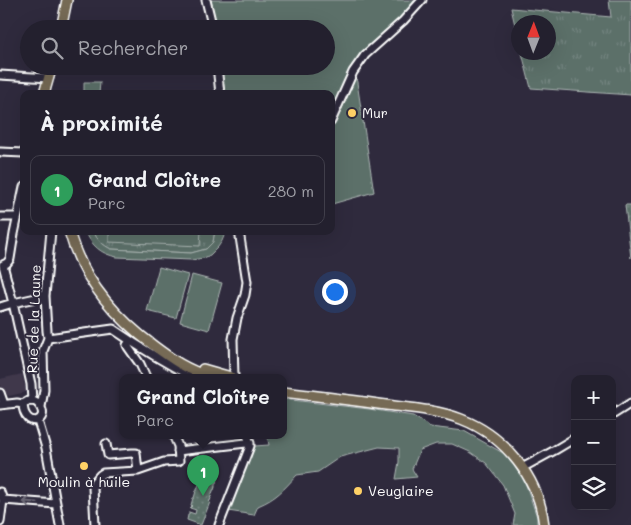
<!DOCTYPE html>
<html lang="fr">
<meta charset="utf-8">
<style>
body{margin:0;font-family:Mali,sans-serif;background:#2b2836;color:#f1f3f6}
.controls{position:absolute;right:15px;bottom:15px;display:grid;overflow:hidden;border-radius:10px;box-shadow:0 5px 20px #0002}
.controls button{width:45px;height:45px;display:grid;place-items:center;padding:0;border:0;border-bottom:1px solid #403e4a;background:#23202e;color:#f1f3f6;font:25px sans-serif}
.compass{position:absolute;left:511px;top:15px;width:45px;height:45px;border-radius:50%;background:#23202e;box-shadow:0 5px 20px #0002;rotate:1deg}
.you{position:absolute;left:334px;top:291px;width:18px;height:18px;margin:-12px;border:4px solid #fff;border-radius:50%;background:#1a73e8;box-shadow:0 0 0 8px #1a73e833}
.badge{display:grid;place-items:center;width:32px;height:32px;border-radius:50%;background:#ffd166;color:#fff;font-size:16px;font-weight:700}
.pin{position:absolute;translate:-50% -41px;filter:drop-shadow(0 1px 2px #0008)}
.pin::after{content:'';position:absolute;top:26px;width:18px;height:15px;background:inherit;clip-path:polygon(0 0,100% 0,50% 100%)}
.popup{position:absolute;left:119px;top:374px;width:168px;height:65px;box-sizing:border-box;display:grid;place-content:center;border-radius:10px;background:#23202e;filter:drop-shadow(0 1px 4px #0005);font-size:16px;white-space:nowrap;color:#a3a3aa}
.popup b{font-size:19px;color:#f1f3f6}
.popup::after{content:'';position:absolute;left:50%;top:100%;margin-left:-10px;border:10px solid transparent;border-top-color:#23202e}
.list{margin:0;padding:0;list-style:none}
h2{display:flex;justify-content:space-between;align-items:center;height:65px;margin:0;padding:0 20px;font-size:21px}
h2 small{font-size:16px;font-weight:400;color:#a3a3aa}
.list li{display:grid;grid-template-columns:32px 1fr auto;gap:15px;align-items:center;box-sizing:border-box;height:70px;margin:0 10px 10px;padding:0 10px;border:1px solid #403e4a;border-radius:10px}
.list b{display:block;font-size:19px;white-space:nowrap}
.list p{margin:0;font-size:16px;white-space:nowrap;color:#a3a3aa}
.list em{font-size:16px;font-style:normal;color:#a3a3aa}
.icon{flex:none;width:28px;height:28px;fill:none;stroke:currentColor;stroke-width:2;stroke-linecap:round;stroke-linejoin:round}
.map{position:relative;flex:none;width:631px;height:525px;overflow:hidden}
.search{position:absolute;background:#23202e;box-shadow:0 5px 20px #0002;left:20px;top:20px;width:315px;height:55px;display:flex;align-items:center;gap:12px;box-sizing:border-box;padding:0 18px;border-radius:28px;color:#a3a3aa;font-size:19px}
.panel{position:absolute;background:#23202e;box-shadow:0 5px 20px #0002;left:20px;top:90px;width:315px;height:145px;border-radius:10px}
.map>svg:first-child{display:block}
.built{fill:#40384c}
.grass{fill:url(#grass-tufts);stroke:#adb7b4}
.park{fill:#5b6f69;stroke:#adb7b4}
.garden{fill:url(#garden-dots);stroke:#adb7b4}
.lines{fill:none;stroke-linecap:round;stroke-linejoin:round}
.minor-casing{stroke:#fff;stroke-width:11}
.major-casing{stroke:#fff;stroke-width:12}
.minor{stroke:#2f2a3d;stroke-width:7}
.major{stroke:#766a54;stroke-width:9}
.oneway{stroke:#6d6a77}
.poi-dot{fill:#ffd166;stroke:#2f2a3d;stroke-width:2}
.labels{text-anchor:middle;stroke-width:4;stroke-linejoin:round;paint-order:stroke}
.poi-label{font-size:14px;fill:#fff;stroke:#2f2a3d;text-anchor:start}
.street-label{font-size:14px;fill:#fff;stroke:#2f2a3d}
</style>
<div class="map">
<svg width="631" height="525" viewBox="0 0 631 525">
<defs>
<pattern id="grass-tufts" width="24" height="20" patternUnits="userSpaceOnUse" patternTransform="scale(1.25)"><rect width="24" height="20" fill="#5b6f69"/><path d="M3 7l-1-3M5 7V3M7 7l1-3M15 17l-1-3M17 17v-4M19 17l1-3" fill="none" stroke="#748580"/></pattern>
<pattern id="garden-dots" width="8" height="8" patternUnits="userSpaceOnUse" patternTransform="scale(1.25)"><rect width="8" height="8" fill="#5b6f69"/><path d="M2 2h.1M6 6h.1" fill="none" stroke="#748580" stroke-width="1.8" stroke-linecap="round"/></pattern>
</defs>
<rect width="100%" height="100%" fill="#2f2a3d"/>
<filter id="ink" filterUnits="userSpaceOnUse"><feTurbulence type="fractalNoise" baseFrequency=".02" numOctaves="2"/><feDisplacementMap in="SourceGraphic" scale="10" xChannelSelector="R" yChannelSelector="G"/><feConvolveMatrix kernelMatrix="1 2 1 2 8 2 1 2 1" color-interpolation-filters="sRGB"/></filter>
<g filter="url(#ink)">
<path class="built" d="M22,374L26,392L9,396L0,386V379Z"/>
<path class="grass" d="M609,0H631V95L531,88L522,53L548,52V22H518V38L511,8L611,17Z
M93,231H215L213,242L206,249L191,253L111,249C103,245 97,240 93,231Z"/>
<path class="park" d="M211,0H418L355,63L331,118V94H225L221,66H326V29H216Z
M356,76L374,192L332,204L331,128L335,125Z
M84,82H100L99,94H84Z
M85,231H93C97,240 103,245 111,249L191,253L206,249L213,242L215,231H226L222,241L218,247L210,255L204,258L191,260L117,257C101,254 92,246 85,231Z
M109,231H201L200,246L109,242Z
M159,267L188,275L176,318L147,311Z
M192,275L222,283L209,330L180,322Z
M283,399L369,409L413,416L430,427L464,431L503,453L523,476L537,517V525H513L515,514L503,485L486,463L470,452L452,444H436L420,450L412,469L417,477L396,479L399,462V448L379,447L340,457L318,472L297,475C283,490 277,498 258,506L254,515L228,511L247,452L255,446L269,445L267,435H283Z"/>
<path class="garden" d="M625,205H631V258Z
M205,466L221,470L219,476H218V479H216L217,480L216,483H215V487H214H215L214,490H213V491L211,497H210L211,498L210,501H209L210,502L201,525L187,520L188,515H189V512L195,514L196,510L190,508L192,506L191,505L193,498H194L196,491H197V488L198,487L199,484H200L199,483L200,480H201H200L201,477H202L201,476L202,473H204L203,472L204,469H205Z"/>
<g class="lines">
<defs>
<path id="minor" d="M206,0L213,29
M217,66L220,94
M0,75L49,78
M331,121L353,72L365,55L403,21L422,0
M0,152L24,153
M0,217H17
M3,265L13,303L31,384L32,401
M3,265L7,263L10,259L14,234L24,187
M0,307L13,303L45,296
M48,338L113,329C139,347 165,363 193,377
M130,341L127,345L128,347L140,364L146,377
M234,377L233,339L237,318L245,295L247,282L239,231
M0,393L4,404
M28,401C33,401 36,401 39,405C52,421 24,431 23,404Z
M0,405L17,403L23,404
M41,407L44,390L43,351L48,338L47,331L45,296L51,231
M612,415L631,403
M38,421L46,448L60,525
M106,444L108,455L132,453H136L138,471
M178,451L246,443
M522,468L555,450L575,438
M0,492L3,500L0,522
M3,500L56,504
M95,525L93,488L94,482L100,475L103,473L138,471L164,462L179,461L178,446L173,435
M219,525L250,446V443L247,435"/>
<path id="major" d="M61,29L67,0
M44,94L52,66
M69,231C82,279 115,317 154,346C174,361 186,369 210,377
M203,369L231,377
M283,392C317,396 351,400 386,405C410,408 437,410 461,419C505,436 539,478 544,525"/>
</defs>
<use href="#minor" class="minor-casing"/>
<use href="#major" class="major-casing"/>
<use href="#minor" class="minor"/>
<use href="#major" class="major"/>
</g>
<defs><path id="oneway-shaft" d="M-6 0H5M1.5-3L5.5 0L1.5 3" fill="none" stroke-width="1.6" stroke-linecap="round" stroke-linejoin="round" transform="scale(1.25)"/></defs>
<use class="oneway" href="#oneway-shaft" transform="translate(30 502) rotate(-176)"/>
</g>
<g class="poi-dot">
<circle cx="352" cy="113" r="5"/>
<circle cx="84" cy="466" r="5"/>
<circle cx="358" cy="491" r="5"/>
</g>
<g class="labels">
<g class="poi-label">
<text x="362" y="118">Mur</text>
<text x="84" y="487" text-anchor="middle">Moulin à huile</text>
<text x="368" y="496">Veuglaire</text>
</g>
<g class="street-label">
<text transform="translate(34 319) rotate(-88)" y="5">Rue de la Laune</text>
</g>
</g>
</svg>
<div class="controls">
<button>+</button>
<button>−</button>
<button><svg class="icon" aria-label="layers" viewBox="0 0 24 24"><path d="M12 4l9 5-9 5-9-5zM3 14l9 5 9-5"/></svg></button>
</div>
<svg class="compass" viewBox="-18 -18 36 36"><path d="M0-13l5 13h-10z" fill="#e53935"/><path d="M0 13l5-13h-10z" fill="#a3a3aa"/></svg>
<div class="you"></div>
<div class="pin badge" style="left:203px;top:496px;background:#2e9e5b">1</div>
<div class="popup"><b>Grand Cloître</b>Parc</div>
<div class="search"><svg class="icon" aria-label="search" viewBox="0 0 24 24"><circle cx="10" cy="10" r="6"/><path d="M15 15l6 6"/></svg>Rechercher</div>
<section class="panel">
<h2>À proximité<small></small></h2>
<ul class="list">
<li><span class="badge" style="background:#2e9e5b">1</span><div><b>Grand Cloître</b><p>Parc</p></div><em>280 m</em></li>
</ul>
</section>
</div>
